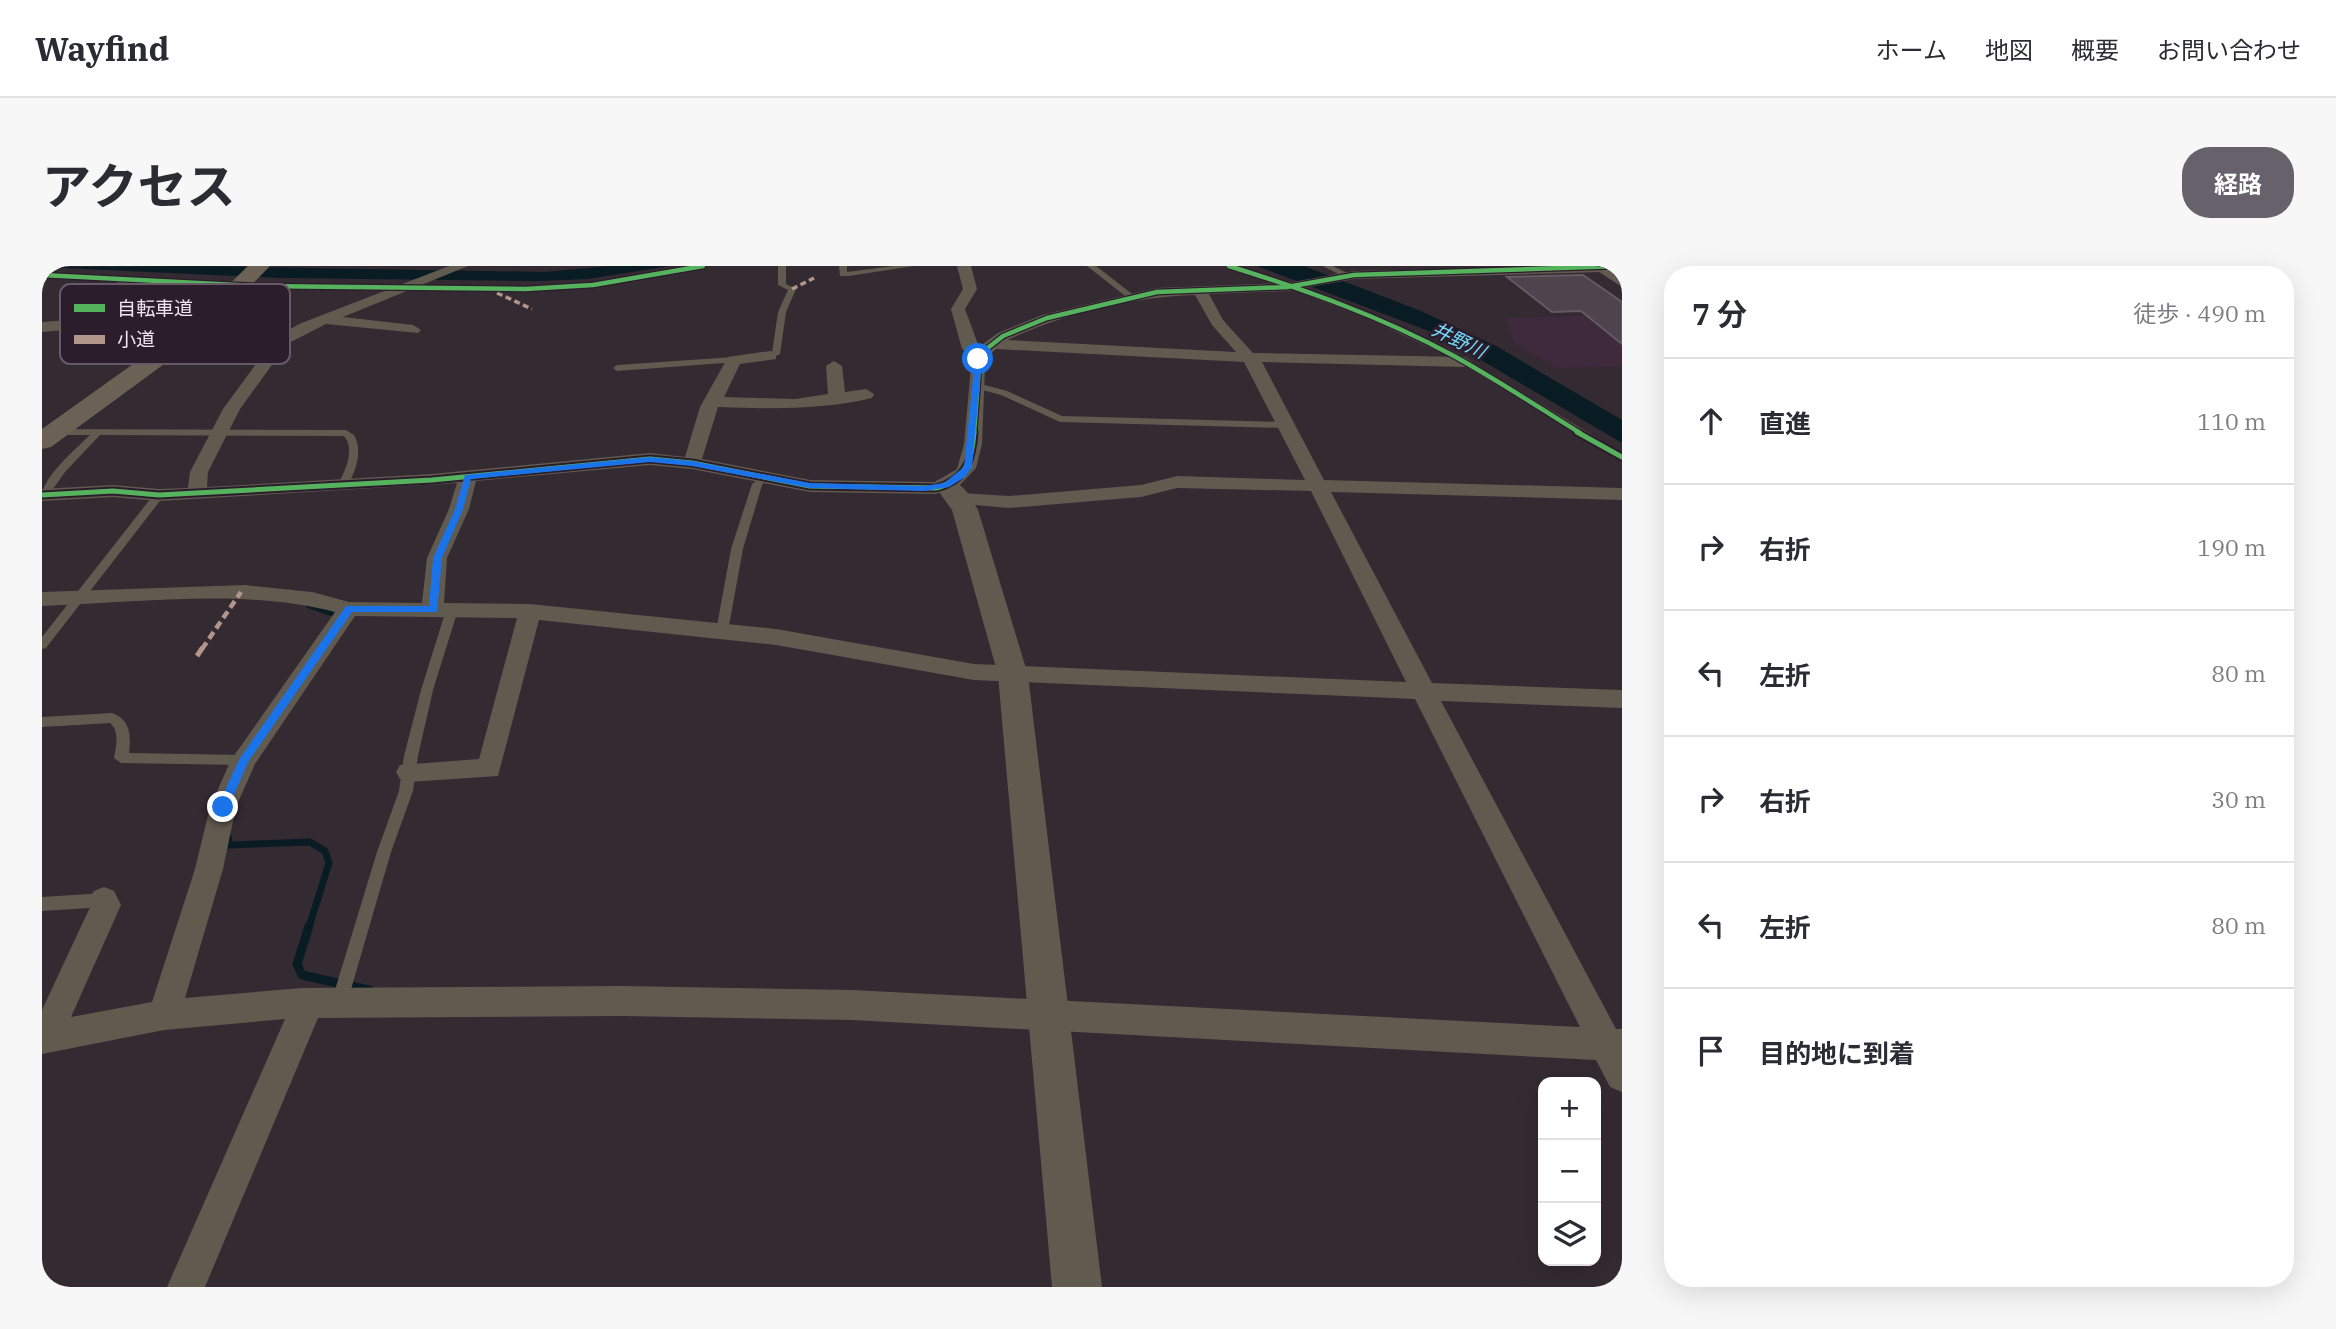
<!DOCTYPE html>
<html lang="ja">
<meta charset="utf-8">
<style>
body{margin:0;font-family:"IBM Plex Serif","Noto Sans JP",serif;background:#f7f7f7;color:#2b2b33}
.controls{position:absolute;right:21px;bottom:21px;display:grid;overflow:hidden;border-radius:14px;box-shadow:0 7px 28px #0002}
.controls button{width:63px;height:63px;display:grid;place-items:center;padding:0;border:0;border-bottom:2px solid #e1e1e2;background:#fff;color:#2b2b33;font:35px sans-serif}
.stop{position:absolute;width:21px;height:21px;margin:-16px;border:5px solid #1a73e8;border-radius:50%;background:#fff}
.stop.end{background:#1a73e8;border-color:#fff;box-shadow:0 2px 7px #0008}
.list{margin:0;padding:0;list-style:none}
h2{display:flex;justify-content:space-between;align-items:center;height:91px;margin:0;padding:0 28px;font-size:30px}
h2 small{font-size:23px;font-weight:400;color:#7c7c81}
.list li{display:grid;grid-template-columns:46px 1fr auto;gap:21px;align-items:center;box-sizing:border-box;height:126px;padding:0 28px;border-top:2px solid #e1e1e2}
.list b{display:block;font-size:26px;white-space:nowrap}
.list em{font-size:23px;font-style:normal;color:#7c7c81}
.icon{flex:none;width:38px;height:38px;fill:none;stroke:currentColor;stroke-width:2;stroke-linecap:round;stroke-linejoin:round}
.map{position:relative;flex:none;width:1580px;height:1021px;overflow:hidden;border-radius:28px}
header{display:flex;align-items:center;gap:42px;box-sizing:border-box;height:98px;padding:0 35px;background:#fff;border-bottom:2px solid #e1e1e2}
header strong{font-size:33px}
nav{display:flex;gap:38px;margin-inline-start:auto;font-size:24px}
.intro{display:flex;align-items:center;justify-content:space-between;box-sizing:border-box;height:168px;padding:0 42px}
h1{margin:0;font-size:49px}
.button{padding:18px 32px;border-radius:28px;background:#66616a;color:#fff;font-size:24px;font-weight:700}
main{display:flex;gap:42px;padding:0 42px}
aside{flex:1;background:#fff;border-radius:28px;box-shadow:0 7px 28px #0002}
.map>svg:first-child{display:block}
.built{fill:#3e2a3c}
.water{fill:#091c23}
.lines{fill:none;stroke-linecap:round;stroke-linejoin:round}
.stream-far2{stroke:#091c23;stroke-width:5}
.stream-far1{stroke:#091c23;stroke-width:7}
.stream{stroke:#091c23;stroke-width:9}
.building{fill:#4f434e;stroke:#635a62;stroke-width:2}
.service{fill:#615a4f;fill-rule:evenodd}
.minor{fill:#615a4f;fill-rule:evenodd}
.tertiary{fill:#615a4f;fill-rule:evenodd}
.primary{fill:#6b6154;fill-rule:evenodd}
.quiet-far2{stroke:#b2968c;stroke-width:3.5;stroke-dasharray:6 3.5;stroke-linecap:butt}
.quiet-far1{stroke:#b2968c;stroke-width:4.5;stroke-dasharray:8 4.5;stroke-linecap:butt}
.quiet{stroke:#b2968c;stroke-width:5;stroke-dasharray:10 5;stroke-linecap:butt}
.cycleway-far1-casing{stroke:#2c1d2c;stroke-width:7}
.cycleway-casing{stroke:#2c1d2c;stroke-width:9}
.cycleway-far1{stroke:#56b35d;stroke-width:4.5}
.cycleway{stroke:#56b35d;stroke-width:5}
.route{fill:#1a73e8}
.labels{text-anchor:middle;stroke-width:5;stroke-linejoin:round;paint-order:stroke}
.far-water-label{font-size:19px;font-style:italic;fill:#70dbfa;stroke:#2c1d2c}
.key{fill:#2c1d2c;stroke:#675966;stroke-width:2}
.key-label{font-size:19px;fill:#f0e5ef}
</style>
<header>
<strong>Wayfind</strong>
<nav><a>ホーム</a><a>地図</a><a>概要</a><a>お問い合わせ</a></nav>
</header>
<div class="intro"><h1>アクセス</h1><a class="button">経路</a></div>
<main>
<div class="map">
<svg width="1580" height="1021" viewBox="0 0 1580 1021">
<rect width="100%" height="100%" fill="#342a32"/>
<path class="built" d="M1580,48V100L1517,102L1473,78L1464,52Z"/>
<path class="water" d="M151,0L504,6L567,0H628L546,13L498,15L238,12L0,1Z
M1215,0H1262L1379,45L1454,80L1580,154V177L1395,68Z"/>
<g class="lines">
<path class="stream-far2" d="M267,340L293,349"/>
<path class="stream-far1" d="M186,570L187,579L268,576L283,585L287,597L267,661"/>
<path class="stream" d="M267,660L255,698L260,709L327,724"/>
</g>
<path class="building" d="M1541,9L1580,36V78L1539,45L1510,46L1465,11Z"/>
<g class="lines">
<path class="service" d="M736,0H744V18L754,23L744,46L738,88L728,93L724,90L730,87L736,46L746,24L736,19Z
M797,0H805V6L851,0H872L807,10H798Z
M1045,0H1054L1094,31L1087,33Z
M1281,0H1291L1311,10L1304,12Z
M0,7L86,12L90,14L86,16L0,11Z
M1246,18H1252L1333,49L1414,87L1580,187V194L1408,91L1327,53L1246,22Z
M692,91L696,94L695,96L575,105L571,102L575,99Z
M932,116L965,125L1020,150L1244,156L1249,159L1244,162L1018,156L959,129L929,121L928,119Z
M0,163L304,164L312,169C321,185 314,204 306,219L302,220L297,217C304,203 313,183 302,170L58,169L23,206L6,230L0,231C0,211 34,183 48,169H0Z
M720,210L725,213L720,219L701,283L686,365L680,369L674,365L689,283L710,218Z
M117,226L122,229L121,231L4,382L0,383V371L113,227Z
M410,340L416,344L391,424L376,490L371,525L349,586L305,737L303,743L297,745L291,743L289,737L335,586L357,525L362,490L379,424L404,344Z
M70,447C89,454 89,470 87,487L202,489L209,494L202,499L79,497L72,492C74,480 78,466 68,457L0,461V451Z
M62,627L68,629L70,634L68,639L62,641L0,645V631Z"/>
<path class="minor" d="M407,0H426L301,51L371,59L379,64L376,67L284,58L245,78L198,143L166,206L165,221L390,208L608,187L643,191L658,141L686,91L728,85L734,87V93L698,98L682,131L753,133L786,128L784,100L792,95L800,100L803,126L824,123L832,128L830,132C780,144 728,143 676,141L660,193L768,214L893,216L915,203L922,178L930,90L920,83L909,43L921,23L915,0H929L935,23L923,43L937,81L956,67L1000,49L1115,22L1245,17L1312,5L1565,0L1564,5L1559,6L1312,13L1245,25L1167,28L1181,54L1211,87L1422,91L1430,96L1422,101L1220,96L1282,214L1580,222V234L1289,226L1390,417L1580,424V442L1399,435L1574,763H1580V826L1568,821L1554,794L810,754L580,750L276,752L163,1021H125L243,753L122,764L0,788V744L49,639L47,634L52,625L62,621L72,625L79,639L29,751L110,736L153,603L168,541L189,494L293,346C202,322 94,337 0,340V326L203,319L270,326L307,336L380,337L385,292L407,243L415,217L117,235L71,231L0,235V223L71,219L117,223L146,222L148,206L181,143L233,72L257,58ZM1153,29L1170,59L1194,86L966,74C1022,47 1090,31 1153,29ZM954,83L1202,96L1263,214L1135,210L1099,219L967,230L918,227L908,233L911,237L967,242L1099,231L1135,222L1269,225L1364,416L932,398L734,363L488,338L402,337L405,292L427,243L434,215L608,199L650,203L768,226L894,228L918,219L934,202L940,178L943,101L946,90ZM313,350L475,352L437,493L358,499L354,506L358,513L367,516L456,510L497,354L734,379L932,414L1373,433L1538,761L810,724L580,720L260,722L143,732L181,603L194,541L213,498Z
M86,10L93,14L58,52L145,66L150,68V74L56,61L0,66V56L39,53L81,11Z"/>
<path class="tertiary" d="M1548,0H1569L1580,8V21Z
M904,212C920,216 929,230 936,244L986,409L1060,1021H1010L956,409L910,244L892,219L895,214Z"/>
<path class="primary" d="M206,0H228L159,71L9,181L0,183V163L143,61Z"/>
<path class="quiet-far2" d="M750,23L772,12
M455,27L490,43"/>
<path class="quiet-far1" d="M160,383L199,326"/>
<path class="quiet" d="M155,390L161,381"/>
<defs>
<path id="cycleway-far1" d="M1187,0C1264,24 1340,51 1410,89C1454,113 1496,141 1538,167
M0,9L216,20L483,23L551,19L661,0
M932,167L938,88L961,70L1005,52L1115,26L1245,21L1312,9L1578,0"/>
<path id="cycleway" d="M1535,166L1580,191
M0,229L71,225L117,229L390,214L608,193L650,197L768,220L894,222C924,214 930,195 932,166"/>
</defs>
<use href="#cycleway-far1" class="cycleway-far1-casing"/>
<use href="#cycleway" class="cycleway-casing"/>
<use href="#cycleway-far1" class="cycleway-far1"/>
<use href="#cycleway" class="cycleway"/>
</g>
<path class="route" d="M936,91L940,93L930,201L923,211L907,221L882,225L768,222L650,200L608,196L429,213L421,243L400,292L395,346H310L206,496L185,545H177L175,541L198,492L304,340H387L391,292L413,243L423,209L608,191L650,195L768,217L882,220L902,217L922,201L933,93Z"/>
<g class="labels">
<g class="far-water-label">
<text transform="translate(1417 74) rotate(26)" y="7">井野川</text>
</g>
</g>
<rect x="18" y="18" width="230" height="80" rx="10" class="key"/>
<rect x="32" y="38" width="31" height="8" fill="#56b35d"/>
<rect x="32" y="69" width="31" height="9" fill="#b2968c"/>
<g class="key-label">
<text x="75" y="49">自転車道</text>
<text x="75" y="80">小道</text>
</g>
</svg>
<div class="controls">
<button>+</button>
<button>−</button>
<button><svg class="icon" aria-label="layers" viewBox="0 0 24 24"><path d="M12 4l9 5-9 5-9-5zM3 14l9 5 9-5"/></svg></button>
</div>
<div class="stop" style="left:936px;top:93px"></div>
<div class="stop end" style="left:181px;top:541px"></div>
</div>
<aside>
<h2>7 分<small>徒歩 · 490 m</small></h2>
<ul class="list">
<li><svg class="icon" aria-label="ahead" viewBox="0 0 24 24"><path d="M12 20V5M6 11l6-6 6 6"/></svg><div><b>直進</b></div><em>110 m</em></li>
<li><svg class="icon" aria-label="right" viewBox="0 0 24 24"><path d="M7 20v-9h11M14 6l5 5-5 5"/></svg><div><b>右折</b></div><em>190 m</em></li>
<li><svg class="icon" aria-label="left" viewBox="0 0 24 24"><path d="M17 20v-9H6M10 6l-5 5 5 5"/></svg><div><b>左折</b></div><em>80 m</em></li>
<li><svg class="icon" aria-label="right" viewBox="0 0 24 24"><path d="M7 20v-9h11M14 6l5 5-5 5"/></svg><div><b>右折</b></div><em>30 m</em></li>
<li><svg class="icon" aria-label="left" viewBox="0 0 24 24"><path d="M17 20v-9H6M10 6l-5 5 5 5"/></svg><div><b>左折</b></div><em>80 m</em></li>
<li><svg class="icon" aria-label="arrive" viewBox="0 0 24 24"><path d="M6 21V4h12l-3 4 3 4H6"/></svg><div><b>目的地に到着</b></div></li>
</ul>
</aside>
</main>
